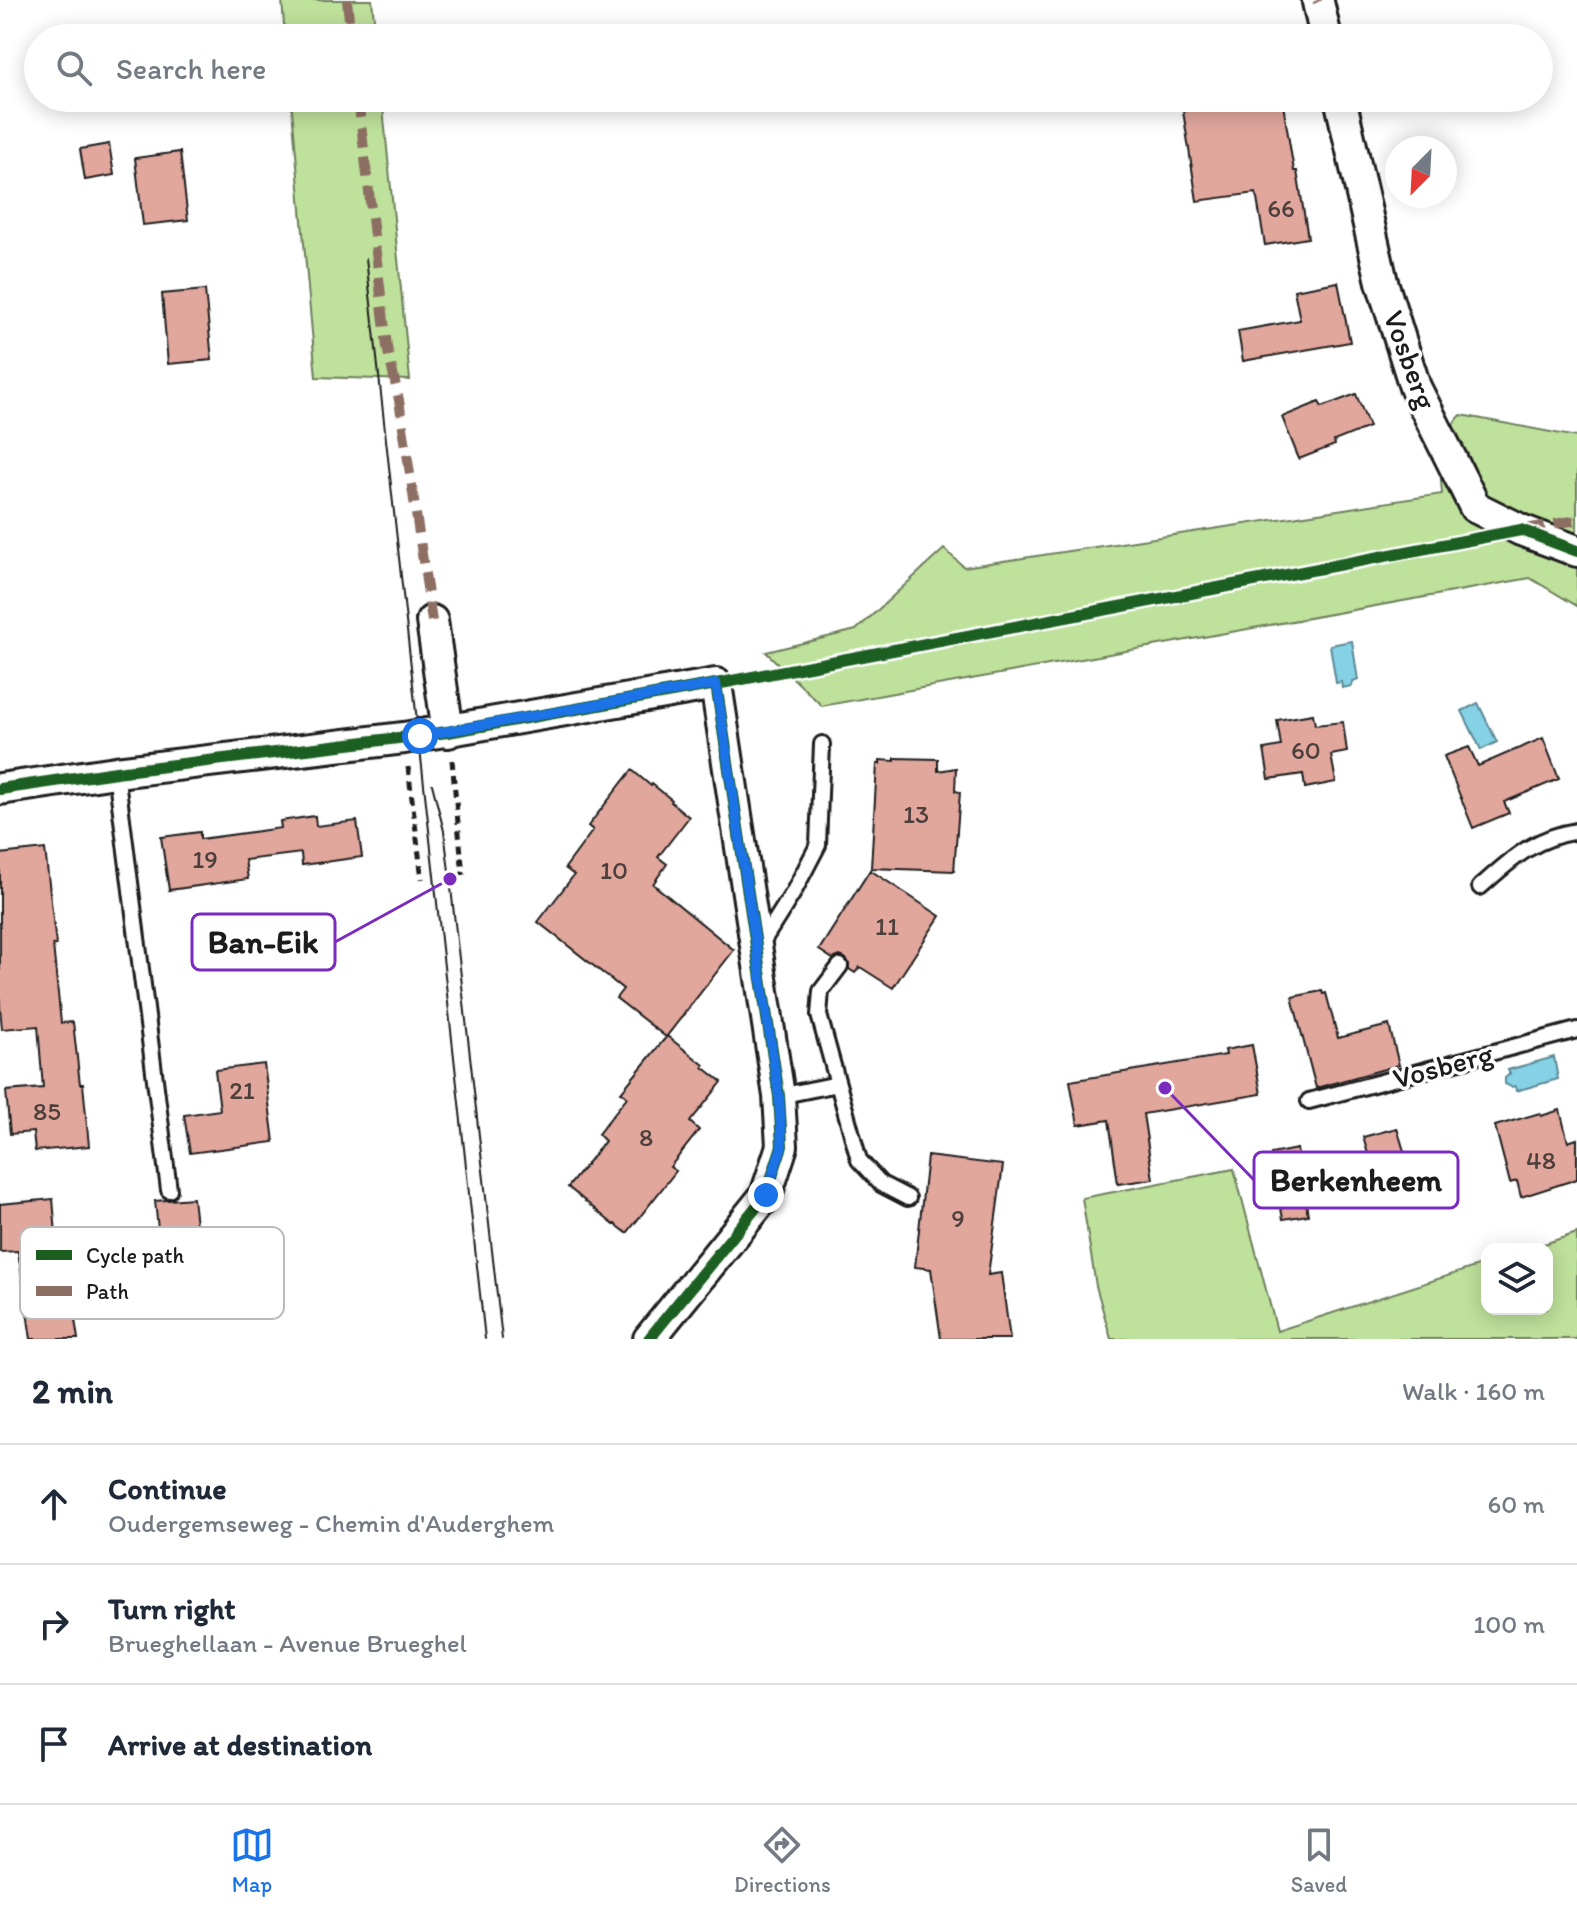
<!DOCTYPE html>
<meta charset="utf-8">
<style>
body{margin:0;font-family:Itim,sans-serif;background:#f6f6f7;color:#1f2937}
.controls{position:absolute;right:24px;bottom:24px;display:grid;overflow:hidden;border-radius:16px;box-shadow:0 4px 20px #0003}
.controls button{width:72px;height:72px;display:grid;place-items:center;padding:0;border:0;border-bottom:2px solid #e0e1e3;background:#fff;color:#1f2937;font:40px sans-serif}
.compass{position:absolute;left:1385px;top:136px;width:72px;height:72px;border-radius:50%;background:#fff;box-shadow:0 4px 20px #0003;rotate:204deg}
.stop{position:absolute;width:24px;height:24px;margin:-18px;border:6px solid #1a73e8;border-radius:50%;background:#fff}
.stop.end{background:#1a73e8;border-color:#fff;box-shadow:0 2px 8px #0008}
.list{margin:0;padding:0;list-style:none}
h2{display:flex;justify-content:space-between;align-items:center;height:104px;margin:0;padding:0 32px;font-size:34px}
h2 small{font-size:26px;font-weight:400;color:#747a83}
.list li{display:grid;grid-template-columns:52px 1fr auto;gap:24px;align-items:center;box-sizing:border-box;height:120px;padding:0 32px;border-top:2px solid #e0e1e3}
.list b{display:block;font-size:30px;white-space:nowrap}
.list p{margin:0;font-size:26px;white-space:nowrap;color:#747a83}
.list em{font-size:26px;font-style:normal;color:#747a83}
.icon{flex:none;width:44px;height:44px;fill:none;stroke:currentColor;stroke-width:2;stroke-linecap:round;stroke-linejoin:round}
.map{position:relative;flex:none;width:1577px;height:1339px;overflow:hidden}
.search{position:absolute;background:#fff;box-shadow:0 4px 20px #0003;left:24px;right:24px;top:24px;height:88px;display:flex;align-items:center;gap:20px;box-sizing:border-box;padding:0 28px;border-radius:44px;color:#747a83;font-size:30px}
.sheet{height:464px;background:#fff}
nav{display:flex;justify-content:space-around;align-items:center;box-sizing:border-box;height:112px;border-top:2px solid #e0e1e3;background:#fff;font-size:22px;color:#747a83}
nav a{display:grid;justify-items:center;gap:4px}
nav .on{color:#1a73e8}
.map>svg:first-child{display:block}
.green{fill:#bee19b;stroke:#6d7e5c;stroke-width:2}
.water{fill:#85d1e5;stroke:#5b8995;stroke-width:2}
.building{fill:#e1a79d;stroke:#1c1c1c;stroke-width:2}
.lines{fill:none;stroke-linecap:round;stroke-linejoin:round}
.service-casing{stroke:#1c1c1c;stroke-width:20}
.minor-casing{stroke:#1c1c1c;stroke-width:36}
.path{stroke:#1c1c1c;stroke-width:5;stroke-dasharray:8 6;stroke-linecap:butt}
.service{stroke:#fff;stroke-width:14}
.minor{stroke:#fff;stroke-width:30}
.tram{stroke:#1c1c1c;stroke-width:2}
.quiet{stroke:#8d6e63;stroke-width:10;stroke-dasharray:20 10;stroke-linecap:butt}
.cycleway-casing{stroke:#fff;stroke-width:17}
.cycleway{stroke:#1b5e20;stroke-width:12}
.route{stroke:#1a73e8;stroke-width:10}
.labels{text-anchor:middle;stroke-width:7;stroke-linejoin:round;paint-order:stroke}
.number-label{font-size:26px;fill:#4d3f3c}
.street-label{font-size:30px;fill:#1c1c1c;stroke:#fff}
.key{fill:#fff;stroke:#bbb;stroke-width:2}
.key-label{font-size:22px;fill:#1c1c1c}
.leader{fill:none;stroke:#7b2cbf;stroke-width:3}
.callout-dot{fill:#7b2cbf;stroke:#fff;stroke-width:3}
.callout{fill:#fff;stroke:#7b2cbf;stroke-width:3}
.callout-label{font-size:32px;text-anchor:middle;font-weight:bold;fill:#1c1c1c}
</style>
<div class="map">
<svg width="1577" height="1339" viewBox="0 0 1577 1339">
<rect width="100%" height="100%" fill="#fff"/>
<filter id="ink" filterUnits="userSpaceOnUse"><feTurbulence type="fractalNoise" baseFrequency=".0125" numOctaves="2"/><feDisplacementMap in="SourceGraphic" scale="16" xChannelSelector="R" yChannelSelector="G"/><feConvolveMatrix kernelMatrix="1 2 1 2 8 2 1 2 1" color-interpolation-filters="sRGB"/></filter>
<g filter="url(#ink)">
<path class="green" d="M282,0H372L376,38H285Z
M291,98H382L410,380L316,377Z
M1461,415L1577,437V606L1530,578L822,706L766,652L856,630L944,549L964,567L1442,494L1438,441Z
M1234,1169L1277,1331L1487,1263V1309H1547V1249H1529L1577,1233V1339H1111L1096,1286L1082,1198Z"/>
<path class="water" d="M1352,641L1358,680L1353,682L1352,686L1342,688L1341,682L1336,683L1330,645Z
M1478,703L1497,742L1481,750L1462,711Z
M1554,1057L1558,1079L1516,1091L1515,1086L1511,1087L1505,1084V1078L1510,1074L1508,1070Z"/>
<path class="building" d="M1181,98H1282L1294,171H1297L1308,238L1265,245L1256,193L1197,201Z
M109,144L114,175L85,180L80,149Z
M180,152L188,220L143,225L135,158Z
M1338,282L1350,342L1243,361L1238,331L1300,320L1294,290Z
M205,290L212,360L168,364L162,294Z
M1356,394L1369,427L1334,441L1335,445L1299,459L1282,417L1319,402L1322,407Z
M1313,714L1315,725L1343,722L1347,752L1331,755L1336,782L1305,788L1303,774L1269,779L1264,749L1281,746L1277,720Z
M1543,738L1559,779L1504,802L1509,813L1473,828L1444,756L1469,747L1478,766Z
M895,758L938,759V771L956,768L955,791L960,792L954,871L871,868L877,764H880V760L895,761Z
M632,770L651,786L652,784L672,800L671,802L689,817L658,857L667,864L653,884L734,950L666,1037L616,998L623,989L538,922L574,875L565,868L593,830L588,826Z
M315,816L316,826L357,821L362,857L302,865L301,853L245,860L248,879L169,890L161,837L200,832V839L281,828L280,821Z
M45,849L56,945H53L61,1023L73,1022L80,1084H83L89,1146L35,1151L33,1132L10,1134L6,1091L43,1088L38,1026L2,1029L0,1007V854Z
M870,870L940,916L893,988L860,967L855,973L849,969V963L845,958L840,956L833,959L819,950Z
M1322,991L1323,994L1326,993L1338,1038L1389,1025L1399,1065L1316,1088L1292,997Z
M667,1036L704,1065L703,1067L722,1082L690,1122L699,1130L670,1167L676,1171L627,1233L615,1224L614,1225L568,1187L605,1141L598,1134L627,1097L621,1092Z
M1252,1045L1261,1094L1143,1114L1153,1179L1118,1184L1109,1120L1078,1125L1070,1081L1226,1055L1225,1050Z
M264,1064L274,1142L190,1153L184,1115L220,1110L215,1070Z
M1560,1110L1568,1142L1577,1139V1179L1521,1197L1517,1181L1510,1183L1495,1126L1540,1113L1541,1116Z
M1397,1128L1410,1171L1400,1175L1403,1184L1379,1191L1363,1137Z
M1297,1149L1308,1215L1283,1219L1271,1154Z
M927,1156L1003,1165L988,1275L1001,1273L1010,1339H941L931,1269L915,1267Z
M193,1198L196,1225L158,1229L155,1201Z
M53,1199L60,1281L69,1280L78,1339H31L18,1251L0,1252V1204Z"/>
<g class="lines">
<defs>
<path id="service" d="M116,772L169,1190
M1480,887C1512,859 1533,838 1577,831
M759,947L793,893L818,845L822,744
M840,966L821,991L819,1015L859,1160L881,1184L908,1198
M779,1096L838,1084
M1309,1101L1577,1030"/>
<path id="minor" d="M1318,2L1326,38
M1340,98L1382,282L1415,387L1475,507L1521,530L1577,551
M432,621L448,732
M0,789L116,772L404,738L716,684L779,1096L782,1146L766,1195L649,1339"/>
</defs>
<use href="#service" class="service-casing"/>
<use href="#minor" class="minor-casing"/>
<path class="path" d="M452,760L463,875
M408,767L422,879"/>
<use href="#service" class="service"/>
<use href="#minor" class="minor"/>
<path class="tram" d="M366,258L485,1339
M432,784L444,831L450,879L502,1339"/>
<path class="quiet" d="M347,0L351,38
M1317,0L1318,2
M358,98L387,347L399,400L432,621
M1525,529L1577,520"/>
<defs>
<path id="cycleway" d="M0,789L116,772L448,732L716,684L1521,530L1577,551
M649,1339L766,1195L782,1146L779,1096L716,684"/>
</defs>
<use href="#cycleway" class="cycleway-casing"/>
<use href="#cycleway" class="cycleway"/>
</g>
</g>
<g class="lines" filter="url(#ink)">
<path class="route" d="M420,736L716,684L779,1096L782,1146L766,1195"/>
</g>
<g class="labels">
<g class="number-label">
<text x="1281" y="217">66</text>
<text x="1306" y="759">60</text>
<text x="916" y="823">13</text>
<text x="205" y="868">19</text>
<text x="614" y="879">10</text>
<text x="887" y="935">11</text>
<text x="242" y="1099">21</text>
<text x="47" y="1120">85</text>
<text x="646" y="1146">8</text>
<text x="1541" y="1169">48</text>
<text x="958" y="1227">9</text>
</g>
<g class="street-label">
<text transform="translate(1410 360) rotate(70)" y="10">Vosberg</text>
<text transform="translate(1443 1066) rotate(-15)" y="10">Vosberg</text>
</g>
</g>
<rect x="20" y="1227" width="264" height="92" rx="12" class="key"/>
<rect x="36" y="1250" width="36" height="10" fill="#1b5e20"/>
<rect x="36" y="1286" width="36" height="10" fill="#8d6e63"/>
<g class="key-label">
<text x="86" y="1263">Cycle path</text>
<text x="86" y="1299">Path</text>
</g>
<path class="leader" d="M450 879L335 942M1165 1088L1254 1180"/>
<g class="callout-dot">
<circle cx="450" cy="879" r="8"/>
<circle cx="1165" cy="1088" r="8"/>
</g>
<g class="callout">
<rect x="192" y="914" width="143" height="56" rx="8"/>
<rect x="1254" y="1152" width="204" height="56" rx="8"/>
</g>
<g class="callout-label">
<text x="263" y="953">Ban-Eik</text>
<text x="1356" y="1191">Berkenheem</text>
</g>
</svg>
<div class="controls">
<button><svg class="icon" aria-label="layers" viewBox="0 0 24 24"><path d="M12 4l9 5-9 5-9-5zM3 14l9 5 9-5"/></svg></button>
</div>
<svg class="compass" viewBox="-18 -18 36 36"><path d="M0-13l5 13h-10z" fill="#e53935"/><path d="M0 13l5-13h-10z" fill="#747a83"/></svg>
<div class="stop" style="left:420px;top:736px"></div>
<div class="stop end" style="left:766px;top:1195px"></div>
<div class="search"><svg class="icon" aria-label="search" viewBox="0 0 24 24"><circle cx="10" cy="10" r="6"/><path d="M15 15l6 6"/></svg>Search here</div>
</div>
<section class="sheet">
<h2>2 min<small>Walk · 160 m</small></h2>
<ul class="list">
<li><svg class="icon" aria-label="ahead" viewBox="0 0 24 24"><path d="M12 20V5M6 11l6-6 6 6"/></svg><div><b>Continue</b><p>Oudergemseweg - Chemin d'Auderghem</p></div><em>60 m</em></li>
<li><svg class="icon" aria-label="right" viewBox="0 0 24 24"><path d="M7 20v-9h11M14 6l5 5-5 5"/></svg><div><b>Turn right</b><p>Brueghellaan - Avenue Brueghel</p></div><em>100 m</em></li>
<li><svg class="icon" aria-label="arrive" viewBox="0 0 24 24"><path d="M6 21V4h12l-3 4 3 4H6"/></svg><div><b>Arrive at destination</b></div></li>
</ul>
</section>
<nav>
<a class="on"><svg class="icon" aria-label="map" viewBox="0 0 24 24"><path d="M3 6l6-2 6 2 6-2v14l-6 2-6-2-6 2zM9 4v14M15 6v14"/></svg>Map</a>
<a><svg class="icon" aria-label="directions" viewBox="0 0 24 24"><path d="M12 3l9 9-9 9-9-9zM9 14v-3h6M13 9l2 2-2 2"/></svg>Directions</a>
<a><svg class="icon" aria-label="saved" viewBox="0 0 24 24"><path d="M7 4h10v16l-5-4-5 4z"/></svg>Saved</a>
</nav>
